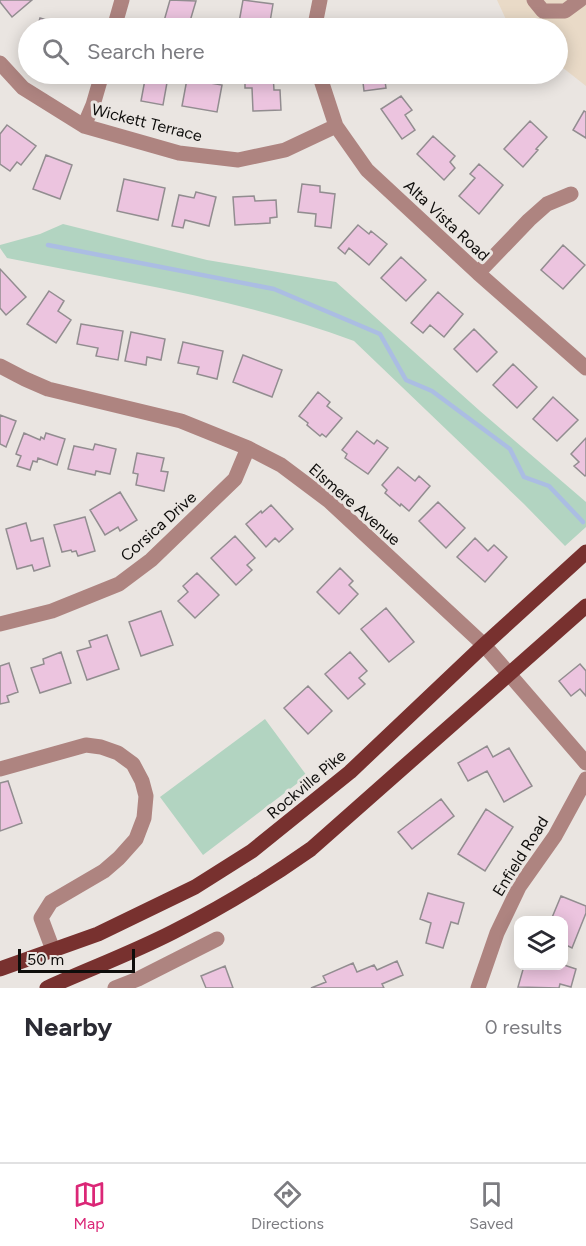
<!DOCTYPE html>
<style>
body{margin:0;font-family:Figtree,sans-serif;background:#f7f7f7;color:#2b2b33}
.controls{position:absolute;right:18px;bottom:18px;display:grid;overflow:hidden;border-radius:12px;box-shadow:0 3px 15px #0003}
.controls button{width:54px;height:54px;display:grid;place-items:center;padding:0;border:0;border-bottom:2px solid #e1e1e2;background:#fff;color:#2b2b33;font:30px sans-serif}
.scale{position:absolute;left:18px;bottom:15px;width:117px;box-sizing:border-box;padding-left:6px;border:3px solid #0e0d0b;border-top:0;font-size:16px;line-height:21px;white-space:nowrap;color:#0e0d0b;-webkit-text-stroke:4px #eae5e1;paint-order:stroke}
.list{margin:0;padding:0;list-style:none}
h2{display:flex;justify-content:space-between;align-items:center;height:78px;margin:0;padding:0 24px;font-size:26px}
h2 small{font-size:20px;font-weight:400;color:#7c7c81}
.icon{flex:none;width:33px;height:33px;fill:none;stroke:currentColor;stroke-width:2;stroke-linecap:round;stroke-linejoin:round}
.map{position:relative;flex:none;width:586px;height:988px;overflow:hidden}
.search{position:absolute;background:#fff;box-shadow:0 3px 15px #0003;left:18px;right:18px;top:18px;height:66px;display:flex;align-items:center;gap:15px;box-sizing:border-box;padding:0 21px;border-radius:33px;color:#7c7c81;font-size:22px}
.sheet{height:174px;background:#fff}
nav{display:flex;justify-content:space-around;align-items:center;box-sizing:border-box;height:84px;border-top:2px solid #e1e1e2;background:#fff;font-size:16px;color:#7c7c81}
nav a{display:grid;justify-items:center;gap:3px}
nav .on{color:#db2777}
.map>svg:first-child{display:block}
.education{fill:#e9dac7}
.green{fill:#b2d4c1}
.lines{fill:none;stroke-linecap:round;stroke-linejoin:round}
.stream{stroke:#abbde3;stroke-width:4.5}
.building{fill:#ecc4df;stroke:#928d90;stroke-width:1.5}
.minor{stroke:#ae8480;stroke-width:15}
.major{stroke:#78312f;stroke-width:15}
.labels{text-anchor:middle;stroke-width:6;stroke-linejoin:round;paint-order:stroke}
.street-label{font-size:16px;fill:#0e0d0b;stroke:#eae5e1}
</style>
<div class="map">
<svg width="586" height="988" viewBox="0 0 586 988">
<rect width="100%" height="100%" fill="#eae5e1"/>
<path class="education" d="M497,0H586V86L558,64V28H512L509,26Z"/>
<path class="green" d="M63,224L207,260L336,282L480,411L586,502V527L565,546L524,504L354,341C245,300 121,281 7,258L0,248V245L40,234Z
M265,719L307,776L203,855L160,797Z"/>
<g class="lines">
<path class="stream" d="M48,245L274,289L380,334L406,380L432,391L510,449L524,477L549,486L583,522"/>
</g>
<path class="building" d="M0,0H32L12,17L0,2Z
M170,0L196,1L188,28H162Z
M243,0L273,4L269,28H238Z
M40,18L73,28H37Z
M146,74H173L172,77H168L163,105L141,101Z
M245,74H273L274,90H280L281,110L253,111L252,88H245Z
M362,74H384L386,88L364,91Z
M187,79L222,85L217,112L182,106Z
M401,96L412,110L405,115L415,130L402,139L381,109Z
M584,111L586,112V138L573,130Z
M530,121L547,137L536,149L538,150L523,167L504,149Z
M7,125L36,146L21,165L17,162L10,171L0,164V134Z
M433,136L455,156L450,162L455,168L444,180L417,154Z
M46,155L72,165L60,199L33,189Z
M479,164L503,185L479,214L459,196L475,178L470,174Z
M124,179L165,188L158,220L117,211Z
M302,184L320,186V192L335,194L331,228L315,226L316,214L298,212Z
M196,192L216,197L209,226L185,220L183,228L172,226L179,195L194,198Z
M254,196L255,201L276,200L277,217L270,218V223L235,225L233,197Z
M358,225L369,234L371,231L387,244L369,265L349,248L345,254L338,248Z
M563,245L585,265L563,289L541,270Z
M401,257L426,280L406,301L381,278Z
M0,269L26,297L6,315L0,308Z
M49,291L64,301L58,311L71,320L56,343L27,324Z
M438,292L463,314L444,337L430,325L423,333L411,323Z
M81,324L123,331L118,360L96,356L98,348L77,344Z
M474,329L497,352L477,372L454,349Z
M131,332L165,339L161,360L147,357L146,365L125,361Z
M183,342L223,351L217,379L197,374L199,367L178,363Z
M243,355L282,370L272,397L233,382Z
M513,364L537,387L517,408L493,385Z
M318,392L330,402L327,406L342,418L326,437L322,434L320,436L307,425L308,423L299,416Z
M553,397L578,420L557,441L533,419Z
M0,415L16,421L6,447L0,444Z
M357,431L374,444L377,440L388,448L368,474L345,458L347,454L342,450Z
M24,433L40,440L41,437L44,439L46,433L65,439L57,465L38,458L37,462L33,461L30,470L17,466L21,456L16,454Z
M586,438V475L585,476L574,466L579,462L571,454Z
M95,444L116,449L110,474L96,471L95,475L68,469L74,446L93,450Z
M137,453L164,458L161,471L168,472L164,491L136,485L138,474L133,473Z
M398,467L415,481L419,476L430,486L409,511L401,504L400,506L385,493L387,490L382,485Z
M120,492L137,520L120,531L118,527L105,535L90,510Z
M438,502L465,528L446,548L419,521Z
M271,505L293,529L279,542L275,538L266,547L246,524L261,511L262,513Z
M85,517L95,551L78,556L76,551L72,552L71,550L62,552L54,525Z
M26,523L31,541L43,538L50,566L34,571L32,565L17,569L6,529Z
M235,536L255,558L247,565L252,570L236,585L211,558Z
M475,538L488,551L494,545L507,557L485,582L457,557Z
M340,568L353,581L349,585L358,594L339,614L317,592Z
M197,573L219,595L195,618L178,601L188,592L183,586Z
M386,608L414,642L389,662L361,629Z
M161,611L173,645L141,656L129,622Z
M107,635L119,669L87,680L77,651L91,647L89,641Z
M61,652L71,683L40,693L31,668L44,664L43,659Z
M350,652L367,671L359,678L365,684L348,699L325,674Z
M9,663L18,692L7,696L9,702L0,704V666Z
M580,664L586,671V696L580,689L571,696L559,681Z
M308,686L332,711L308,734L284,708Z
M487,746L493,757L509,748L532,786L504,802L487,771L468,781L458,763Z
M8,781L22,823L0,831V783Z
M441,799L454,816L412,849L398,832Z
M486,809L513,827L485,871L458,854Z
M428,893L464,903L458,924L451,922L443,948L426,943L431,923L420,919Z
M561,896L586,906V913L572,948L564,944V920H551Z
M397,961L403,975L382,984L384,988H311L326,982L323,976L353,963L357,972L374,965L377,970Z
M564,965L576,969L571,987L560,984L559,988L518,987L524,966Z
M225,966L233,988H206L201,976Z"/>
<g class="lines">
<path class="minor" d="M534,0L543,11H565L580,0
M114,28L122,0
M316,28V20L320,0
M0,63L23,88L84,126L179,153L238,160L285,150L336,126
M319,74L336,126L367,170L478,273L586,368
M84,126L93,105L102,74
M478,273L529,220L547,204L571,194
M0,366L25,379L48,389L181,421L248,448L281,465L329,501L484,645L586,763
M0,624L52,611L119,584L151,560L235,479L248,448
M0,769L86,745L101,747L118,753L133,764L142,781L146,796L144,818L136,839L119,858L104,871L51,902L41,918L53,950
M115,988L138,979L217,939
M478,988L497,933L519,887L555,836L586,779"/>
<path class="major" d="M0,969L98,934L195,887L252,851L350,772L484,645L586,552
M47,988C89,969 132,953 173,932C221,908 267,880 311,849L586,606"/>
</g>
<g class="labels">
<g class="street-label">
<text transform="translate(147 122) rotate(14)" y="6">Wickett Terrace</text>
<text transform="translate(447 220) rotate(43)" y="6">Alta Vista Road</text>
<text transform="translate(355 504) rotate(41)" y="6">Elsmere Avenue</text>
<text transform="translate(158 526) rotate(-42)" y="6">Corsica Drive</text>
<text transform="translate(306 784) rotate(-40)" y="6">Rockville Pike</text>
<text transform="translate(520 856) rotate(-58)" y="6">Enfield Road</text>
</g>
</g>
</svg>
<div class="controls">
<button><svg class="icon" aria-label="layers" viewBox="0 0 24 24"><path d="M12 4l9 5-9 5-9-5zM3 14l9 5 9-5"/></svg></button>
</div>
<div class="scale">50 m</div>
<div class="search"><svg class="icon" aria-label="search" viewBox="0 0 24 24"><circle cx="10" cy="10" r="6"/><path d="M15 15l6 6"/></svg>Search here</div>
</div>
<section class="sheet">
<h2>Nearby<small>0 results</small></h2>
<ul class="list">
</ul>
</section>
<nav>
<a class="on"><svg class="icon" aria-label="map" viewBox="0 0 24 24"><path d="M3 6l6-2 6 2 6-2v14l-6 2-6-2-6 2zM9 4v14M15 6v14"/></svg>Map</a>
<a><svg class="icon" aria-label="directions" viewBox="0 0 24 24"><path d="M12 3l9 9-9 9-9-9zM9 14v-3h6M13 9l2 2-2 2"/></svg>Directions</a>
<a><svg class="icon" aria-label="saved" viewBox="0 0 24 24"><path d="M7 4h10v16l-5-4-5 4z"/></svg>Saved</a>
</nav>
